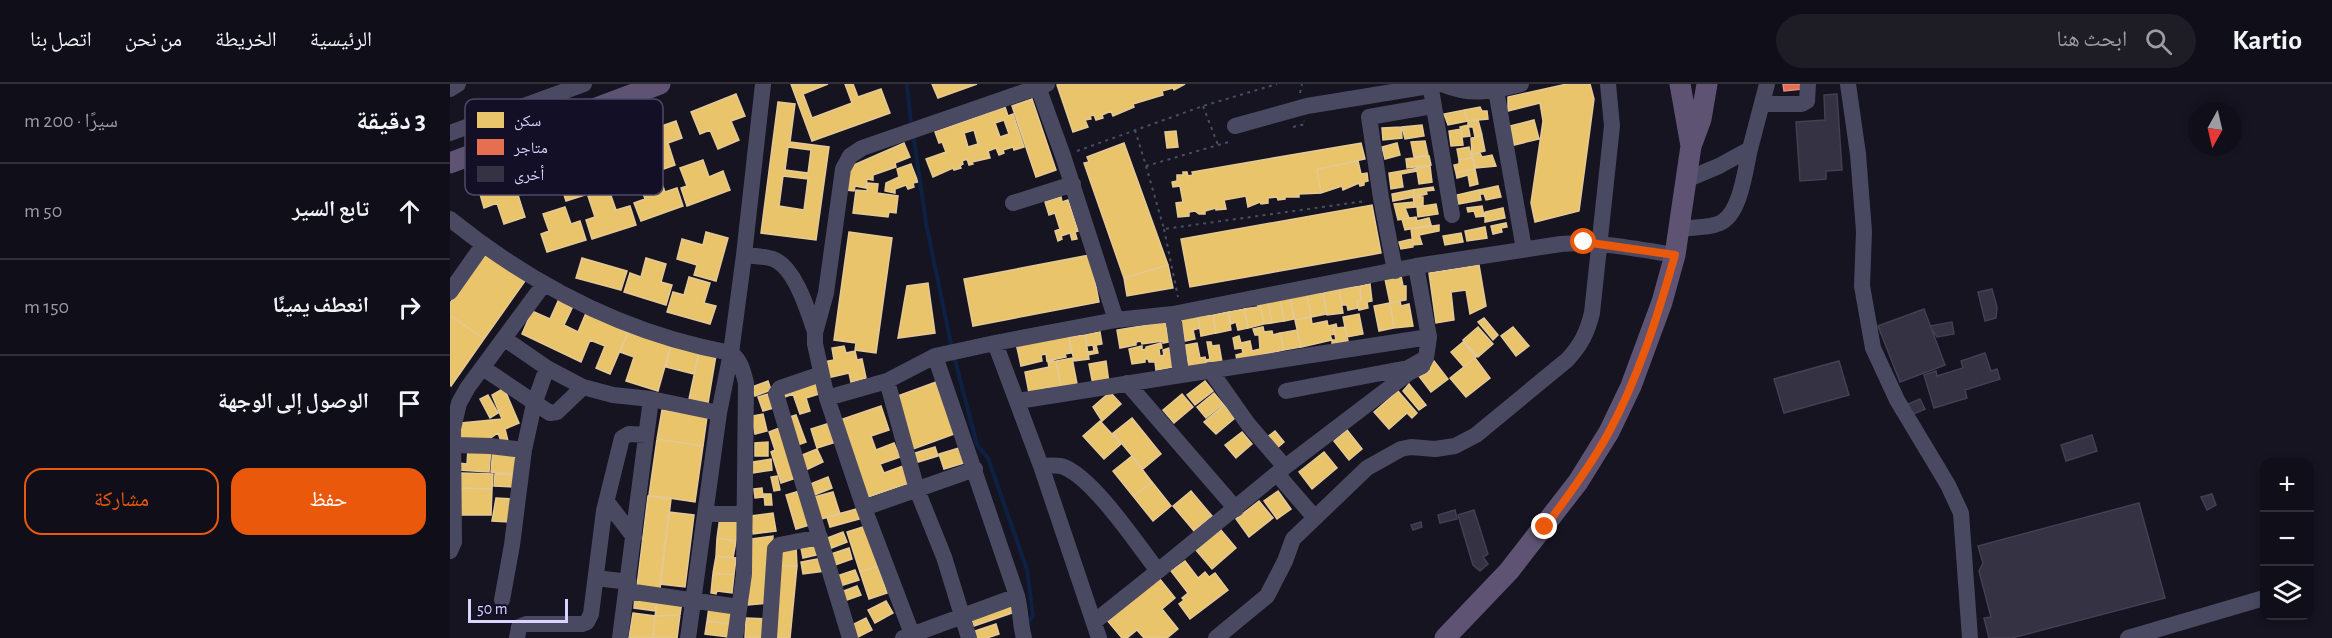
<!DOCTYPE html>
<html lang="ar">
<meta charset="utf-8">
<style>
body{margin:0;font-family:"Alegreya Sans","Noto Naskh Arabic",sans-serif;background:#1e1d26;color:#f1f3f6;direction:rtl}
.controls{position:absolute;right:18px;bottom:18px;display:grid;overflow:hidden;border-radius:12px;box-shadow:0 3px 9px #0003}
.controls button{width:54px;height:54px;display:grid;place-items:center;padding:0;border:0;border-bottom:2px solid #302f38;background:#100f19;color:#f1f3f6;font:30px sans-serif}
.compass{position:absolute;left:1738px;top:18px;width:54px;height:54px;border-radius:50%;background:#100f19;box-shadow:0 3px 9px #0003;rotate:188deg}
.scale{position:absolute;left:18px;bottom:15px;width:100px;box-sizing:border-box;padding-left:6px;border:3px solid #d9d4ff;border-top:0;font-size:16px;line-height:21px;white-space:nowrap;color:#d9d4ff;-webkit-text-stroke:4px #130f26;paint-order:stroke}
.stop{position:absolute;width:18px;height:18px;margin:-14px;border:4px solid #ea580c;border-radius:50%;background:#fff}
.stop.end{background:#ea580c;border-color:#fff;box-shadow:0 2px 6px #0008}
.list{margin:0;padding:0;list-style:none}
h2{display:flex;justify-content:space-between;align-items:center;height:78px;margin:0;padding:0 24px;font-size:26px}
h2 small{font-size:20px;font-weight:400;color:#9c9ca2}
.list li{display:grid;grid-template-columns:39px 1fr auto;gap:18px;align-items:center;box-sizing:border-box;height:96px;padding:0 24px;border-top:2px solid #302f38}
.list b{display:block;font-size:22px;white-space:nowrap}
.list em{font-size:20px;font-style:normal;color:#9c9ca2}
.actions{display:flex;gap:12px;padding:18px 24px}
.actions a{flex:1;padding:14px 0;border:2px solid #ea580c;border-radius:18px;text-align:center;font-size:21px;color:#ea580c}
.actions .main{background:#ea580c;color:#fff}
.icon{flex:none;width:33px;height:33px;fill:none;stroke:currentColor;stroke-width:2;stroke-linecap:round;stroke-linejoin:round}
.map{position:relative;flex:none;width:1882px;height:554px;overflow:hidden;direction:ltr}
header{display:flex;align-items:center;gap:36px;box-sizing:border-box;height:84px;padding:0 30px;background:#100f19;border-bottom:2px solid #302f38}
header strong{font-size:28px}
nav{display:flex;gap:33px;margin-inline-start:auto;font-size:21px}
.search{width:420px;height:54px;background:#1e1d26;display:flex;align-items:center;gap:15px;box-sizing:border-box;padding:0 21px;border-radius:33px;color:#9c9ca2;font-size:22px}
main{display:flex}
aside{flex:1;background:#100f19}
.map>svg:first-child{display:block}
.homes{fill:#e9c46a;stroke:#e4c997;stroke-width:1.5;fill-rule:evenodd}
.shops{fill:#e76f51;stroke:#e38d85;stroke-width:1.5}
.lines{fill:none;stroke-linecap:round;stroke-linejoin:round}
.stream{stroke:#0d2144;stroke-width:4}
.building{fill:#343243;stroke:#433f54;stroke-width:1.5}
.path{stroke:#44505f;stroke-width:2;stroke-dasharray:3 4.5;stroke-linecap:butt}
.minor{stroke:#4a4962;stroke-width:16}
.major{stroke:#5e5373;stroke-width:21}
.route{stroke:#ea580c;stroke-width:8}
.key{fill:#130f26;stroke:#4e4a67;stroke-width:1.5}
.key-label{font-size:16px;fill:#d9d4ff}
</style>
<header>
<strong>Kartio</strong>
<div class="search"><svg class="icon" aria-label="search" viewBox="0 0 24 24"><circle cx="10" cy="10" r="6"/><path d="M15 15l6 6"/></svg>ابحث هنا</div>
<nav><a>الرئيسية</a><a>الخريطة</a><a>من نحن</a><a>اتصل بنا</a></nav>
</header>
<main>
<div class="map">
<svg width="1882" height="554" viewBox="0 0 1882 554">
<rect width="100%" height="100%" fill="#161421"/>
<path class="homes" d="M341,0H378L353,10L362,34L402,19L395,0H403L408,13L431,5L440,29L362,57Z
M482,0H527L488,14Z
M610,0H735L724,6L723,4L712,7L713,11L683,20L684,23L663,32L661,27L652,31L653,34L646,36L644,31L640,32L641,35L635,36L638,43L623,48L607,1Z
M1117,0H1140L1144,15L1129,127L1085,138L1081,119L1093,37L1090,19L1058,27V13Z
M286,10L295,32L281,37L289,56L268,65L260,46L250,50L241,28Z
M582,15L606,86L586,93L562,22Z
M328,18L345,20L340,58L379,63L366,156L311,149ZM338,63L361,66L358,89L335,86ZM333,92L358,95L354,126L329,122Z
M555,23L558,32L563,30L574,63L564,66L563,63L553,66L554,69L549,71L546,64L538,67L540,74L522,78L523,80L519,81L517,75L512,77L513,80L510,82L511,84L504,86L503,84L483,93L476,75L496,68L492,58L489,59L485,48ZM554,36L559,50L550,53L545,39ZM524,46L528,60L518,63L514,49Z
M1030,23L1032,27H1037L1038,35L1018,37L1014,26Z
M1014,26L1018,37L998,41L994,30Z
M1028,36L1032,51L1025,53L1023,43H1018V37Z
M1084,36L1089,55L1064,61L1060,42Z
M226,37L232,54L218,59L225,81L205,88L197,67L186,71L180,53Z
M972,41L974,52L955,55L952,43Z
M1018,41L1020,52L1013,53L1010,43Z
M951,43L952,54L933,56L932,44Z
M1011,45L1013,61L1001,62L999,47Z
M726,47L728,63L717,64L715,48Z
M1032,52L1035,67L1022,70L1021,54Z
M975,57L978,71L964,73L961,58Z
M454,59L460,73L445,79L446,83L423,91V96L417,95L416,104L405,102L404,107L396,106L399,83Z
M674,59L718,181L674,194L634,79L639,78L637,73Z
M911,59L915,75L867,85L871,109L849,110V113H835V115L828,116L827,113L818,114V119L811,120L810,118L798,123L796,112L774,116L776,125L766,126V124L755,127V130H749L745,127L739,128V132L728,133L726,119L733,118L730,102L723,103L722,98L727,97V91H733V88H737L738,92L743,91L742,88Z
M947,59L950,71L935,75L932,63Z
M1019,63L1022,74L1009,76L1007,65Z
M136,68L142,85L131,89L138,110L116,117L110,98L98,102L91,83Z
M1030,69L1032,73L1042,71L1046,82L1026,84L1022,70Z
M979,72L981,81L957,84L956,75Z
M1023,74L1025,85L1006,89L1004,81L1009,80V76Z
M253,76L259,93L273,87L280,106L237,122L231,104L237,102L230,84Z
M908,77L911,90L917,89L918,97L914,98V101L910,102L909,99L893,106L892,102L871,109L867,85Z
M461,80L468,98L463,99L464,103L458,105L456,101L445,105V109L435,107L436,99L449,93L447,85Z
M980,82L982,98L969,100L967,87L951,90L953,103L941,105L939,89Z
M1025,85L1028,100L1020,102L1018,91L1007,94L1006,89Z
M73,88L80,108L68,111L75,133L54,140L47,119L34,124L28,103Z
M208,89L215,108L227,104L233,122L191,137L184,119L195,115L188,95Z
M418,99L428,100L427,109L448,112L446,129L439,128L438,133L403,129L406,106L417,107Z
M1048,102L1051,113L1036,116L1034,110H1030L1029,106Z
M983,103L984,106L976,107L977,110L964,113L963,106Z
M159,106L166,126L180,122L186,141L142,155L136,136L145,133L138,112Z
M963,106L964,113L943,117L942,110Z
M1029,106L1031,116L1008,120L1007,111Z
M611,113L612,118L618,116L628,147L625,148L627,155L622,156L620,149L611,152L612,155L608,157L605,147L610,145L605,129L599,131L595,118Z
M963,113H973V121L965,123Z
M964,118L965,123L955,124L959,134L948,136L944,120Z
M986,120L988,130L968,133L967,123Z
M922,121L931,169L740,203L731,155Z
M1032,122L1034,132L1026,133L1024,127L1018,128L1017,124Z
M115,123L121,140L130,137L136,156L97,168L91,150L99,147L93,130Z
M1053,124L1055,134L1035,138V128Z
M966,133L967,137L979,134L981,141L955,146L952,135Z
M1056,139L1057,143L1051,144L1052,148L1043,150L1041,142Z
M989,141V147L969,151L972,160L963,161L961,145Z
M1035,143L1037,154L1017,157L1015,147Z
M256,148L278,154L266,197L244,191L247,181L227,175L232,155L253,161Z
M399,148L442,154L426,269L405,266L406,259L384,256Z
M1011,149L1013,158L995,161L993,152Z
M962,155L963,163L951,165L949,158Z
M35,170L75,197L34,255L0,231V219Z
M640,171L649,218L523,242L514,195Z
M132,174L177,187L171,206L126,194Z
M196,174L216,180L211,198L222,201L216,221L174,208L180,189L191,193Z
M718,181L723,204L677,212L674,194Z
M1029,181L1036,222L1020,230L1016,206L1001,208L1004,236L986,239L979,189Z
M951,192L953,202H956V216L940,219L935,195Z
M239,193L260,199L254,219L266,222L260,240L217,228L223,208L234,211Z
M478,199L485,249L448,254L457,202Z
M920,200L922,217L917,218L918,224L909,226L907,217L911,216L910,202Z
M910,202L911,216L907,217L908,224L898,226L897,221H892L889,205Z
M889,205L893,229L877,231L873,209Z
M873,209L877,230L861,233L857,210Z
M857,210L861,233L845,236L840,214Z
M840,214L844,235L834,237L830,215Z
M109,215L123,222L114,241L128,248L136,229L178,248L160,290L146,284L155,262L140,256L131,278L72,250L82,227L100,235Z
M830,215L834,237L822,239L818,217Z
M818,217L822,239L814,240L810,219Z
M950,217L951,222L959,220L963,242L944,244L940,219Z
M810,219L814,240L798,244L794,225L808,223L807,220Z
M940,219L944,244L929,247L924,222Z
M794,225L798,244L788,246L786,238L781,240L778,228Z
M778,228L781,246L766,249L763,231Z
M909,230L913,250L897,253L893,233Z
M0,231L34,255L1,302L0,301Z
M747,231L750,244L743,246L745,255L735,257L731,233Z
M763,231L766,249L751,252L748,233Z
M861,233L862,240L877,237L878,242L883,241L885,250L880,251L882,256L851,263L845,236Z
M1034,234L1048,251L1043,256L1028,238Z
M715,238L719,258L713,259V257L692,260L691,257L686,258V261L670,264L667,246Z
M886,240L887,244L895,243L898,257L882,260V256H886L883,241Z
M813,243L814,248L822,247L823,251L830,249L834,266L787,276L786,271L793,269L792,264L785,265L783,254L789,252L791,259L800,257L802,267L810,265L809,251H805L803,245Z
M1028,243L1043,260L1028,273L1013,256Z
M1063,243L1079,262L1066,272L1051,252Z
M847,246L851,263L834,266L830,249Z
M178,248L221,261L208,307L176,297L184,273L170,268Z
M650,248L652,260L646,261L648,269L638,271L637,268L644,267L643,261L637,262L635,251Z
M618,249L621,269L615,270L616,273L597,277L596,270L591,271L592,277L571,282L566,259Z
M635,251L639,275L624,277L619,253Z
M757,258H761L762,262L769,261L772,278L739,284L735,261L747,259L750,274L755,273L756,276L760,275Z
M1013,258L1026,273L1014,283L1001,268Z
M711,259L712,264L709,265L710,272L714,271L713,266L719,264L723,283L706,286L705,278H699L698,275H695V278L682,280L679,265L692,262V266L696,265V263Z
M221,261L249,268L244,290L216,283Z
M394,262L396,269L405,267L407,276L412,275L416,294L401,298L399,289L377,294L373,278L384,276L382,264Z
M249,268L266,271L258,319L239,315Z
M622,274L627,300L611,303L606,277Z
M1025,274L1040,294L1016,313L1000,294Z
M606,277L611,302L595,304L579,309L575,288L599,283L598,278Z
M656,277L659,299L643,301L639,280Z
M984,277L998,295L981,308L968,291L972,288L974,291L981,285L978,282Z
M365,296L369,310L356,314L360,327L350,330L343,310L335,313L333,306Z
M318,297L321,306L305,312L302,303Z
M755,297L763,307L745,321L737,311Z
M486,298L504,350L463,365L445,313Z
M959,300L976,321L969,326L953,307Z
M54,304L69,339L55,345L58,357L52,360L48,349L36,357L8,355L11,339L52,335L42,311Z
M948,307L967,329L962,334L957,329L939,345L924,328Z
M660,308L671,320L652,337L643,323Z
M322,309L327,323L313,327L308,313Z
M764,309L773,320L756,334L747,323Z
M732,310L743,323L724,339L713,326Z
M38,311L48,329L40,334L30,315Z
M774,321L785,334L766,350L754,338Z
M431,322L439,346L421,352L426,366L444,359L450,373L430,380L434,389L453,382L459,399L418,413L390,336Z
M212,326L257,333L253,362L207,355Z
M313,330L317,347L305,350L302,332Z
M346,331L356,358L345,362L336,334Z
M682,334L711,370L693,385L663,349Z
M650,337L671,360L654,375L633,352Z
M380,339L386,358L367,364L361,345Z
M332,343L349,393L331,399L321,368L325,366L319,348Z
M897,346L912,365L899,376L884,357Z
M825,347L834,358L825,366L816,354Z
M792,348L802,360L786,374L775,361Z
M207,355L253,362L245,418L199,411Z
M318,358V372H305V359Z
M485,363L488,372L468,378L465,369Z
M41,364L39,388L9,386V379L17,380L18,365Z
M43,364L66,366L64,390L41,388Z
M509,364L514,379L494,385L489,370Z
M367,365L373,378L356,386L350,372Z
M874,368L887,384L862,405L849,388Z
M682,372L702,398L683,412L663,387Z
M321,375L322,386L302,389L303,378Z
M11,389L43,390L42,405L11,404Z
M45,390L63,391V403L44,402Z
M327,392L330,406L324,407L321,393Z
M378,393L382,404L362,412L358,401Z
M702,398L721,422L703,437L683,412Z
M11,404L42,405L41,431H10Z
M312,404L313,413L305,414L304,405Z
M353,406L363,440L346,445L336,411Z
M741,407L762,432L744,447L723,422Z
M828,407L841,425L827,435L814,417Z
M383,408L390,430L371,435L364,413Z
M314,410H321L322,421H315Z
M198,412L221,415L210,505L187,502Z
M46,414L62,415L60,438L42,437Z
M809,417L823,434L799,453L786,435Z
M410,424L413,434L380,443L377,433Z
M219,428L244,431L235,503L210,500Z
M323,429L326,447L303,450L301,432Z
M270,433H289L286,457L267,454Z
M416,442L428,482L410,488L397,448Z
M770,445L786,464L762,485L746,466Z
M393,448L397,458L379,465L375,455Z
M323,452L319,519L298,521L302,455Z
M267,454L286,457L283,474L266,472Z
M368,455L371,470L353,474L350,459Z
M330,462H346L347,482H330Z
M399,464L402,475L385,481L381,470Z
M266,472L286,474L284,491L263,489Z
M373,474L375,487L353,490L351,478Z
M735,477L748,494L755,488L759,493L765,489L778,506L740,535L729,520L734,516L732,514L738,509L721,487Z
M330,482H347L340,554H322Z
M428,482L437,509L419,515L410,488Z
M405,486L409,496L390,502L387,492Z
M263,489L284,491L282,509L267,507L266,510L261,509Z
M709,494L725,514L712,525L728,545L717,554H694L687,546L677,554H672L657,536Z
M407,502L411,511L394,517L391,508Z
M185,511L207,514L205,527L184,524Z
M208,513L232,517L230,531L205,532Z
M436,517L443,529L425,539L418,526Z
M562,519L565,528L524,542L521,533Z
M259,523H282L280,540L257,537Z
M183,529L205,532L203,554H179Z
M230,531L227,554H203L205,532Z
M296,534L317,535L316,554H295Z
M416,534L422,546L408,553L402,541Z
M257,537L280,540L278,553L255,550Z
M546,540L549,550L537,554H527L525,547Z"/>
<path class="shops" d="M1333,0H1351L1352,5L1334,7Z"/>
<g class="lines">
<path class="stream" d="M457,0L461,40
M464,56L476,139L501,260
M505,276L527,361L538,374L577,486L583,532L576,541"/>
</g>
<path class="building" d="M1387,10L1392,86L1376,87V95L1350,97L1346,38L1375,36L1374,11Z
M1542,205L1547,223L1546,234L1535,237L1528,208Z
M1474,225L1495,281L1450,298L1428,242Z
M1502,238L1504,250L1487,253L1480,242Z
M1535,269L1541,287L1547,285L1550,295L1515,306L1517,314L1484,324L1474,291L1486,287L1487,292L1513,284L1511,277Z
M1389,277L1399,311L1334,329L1324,295Z
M1470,315L1475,325L1461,331L1456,321Z
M1642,351L1647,367L1616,377L1611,361Z
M1762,410L1766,421L1757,426L1751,413Z
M1689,419L1715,514L1562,554H1539L1534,534L1541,533L1529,487L1533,479L1528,462Z
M1005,426L1007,435L990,439L988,431Z
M1024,426L1038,470L1033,473L1038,480L1030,487L1023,481L1008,431Z
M971,438L972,443L963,446L961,441Z"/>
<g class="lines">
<path class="path" d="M850,9L852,0
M753,22L768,61
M843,43L855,40L854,37
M685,46L696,82L782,57
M627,67L753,22L827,0
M696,82L714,145L916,117
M714,145L728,213"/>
<path class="minor" d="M587,0L613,72L666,236
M992,0C1021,12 1041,8 1071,0
M1398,0L1408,70L1398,0
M0,5L8,0
M1046,6L1074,165
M982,11L1002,131
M1313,20H1352L1357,17L1358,0
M785,42L857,22L991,0
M0,49L134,0
M1408,70L1414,147L1412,202L1423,264L1447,316L1498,401L1511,429L1520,554
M1238,95L1269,82L1300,65L1317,0
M563,119L623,100
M0,135C82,201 176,250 281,269C291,277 293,287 296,299L294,490L285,554
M1230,145C1242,143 1262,144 1272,138C1291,127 1295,86 1300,65
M294,171C303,172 314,172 323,175C345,183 358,227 365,248
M945,187L931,114L919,33L982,22
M0,208L33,161
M55,255L97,284L133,303L163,311L201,315L269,329
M485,272L567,512C571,527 570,540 574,554
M33,284L100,329L107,328L133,303
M760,286L798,340L835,383
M371,290L330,304L326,310L400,554
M731,291L979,253
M437,297L485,272L545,259
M677,299L786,425
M836,307L958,284L976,274L979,253L966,182
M377,314L437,297L467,406L494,473L519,554
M568,317L731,291L723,230
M5,361L40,362L74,366
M591,382C598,382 608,380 614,383C644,395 687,460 708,487L644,538
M827,390L865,434
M157,418L184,453
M414,424L525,385
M255,430H295
M0,467L4,458L3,345L9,319L18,303L94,200
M708,487L835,383L960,288L972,282L976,274
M146,494L179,498
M177,507L289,523
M52,516L62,461L74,366L84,320L97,284
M462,550L414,424L377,314L365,260V249L376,209L393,85L400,72L412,64L597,0
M67,554L69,543L76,540H132L137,538L141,530L154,427L172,354L179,350L196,351
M170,554L201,315
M238,554L269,329L281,269L294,171L313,0
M319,554L325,465L329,461L370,453
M453,554L567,512
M649,554L591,382L545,259L666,236L723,230L966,182L1111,160C1149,157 1187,165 1225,171
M766,554L817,512L835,477L843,455L917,384L951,365L961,363L985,365L1005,362L1026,351L1117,276C1131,261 1137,249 1142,229L1162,42L1158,0
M1678,554L1814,514"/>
<path class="major" d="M1230,0L1241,62
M0,79L210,0
M995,554L1059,487L1128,398L1159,348L1181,302L1212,218L1225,171L1241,62L1251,35L1257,0"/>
</g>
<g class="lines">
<path class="route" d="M1095,443C1118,412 1141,381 1159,348C1189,292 1208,231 1225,171L1134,158"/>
</g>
<rect x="15" y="15" width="198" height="96" rx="9" class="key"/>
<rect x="27" y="28" width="27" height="16" fill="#e9c46a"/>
<rect x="27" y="55" width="27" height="16" fill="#e76f51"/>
<rect x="27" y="82" width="27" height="16" fill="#343243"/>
<g class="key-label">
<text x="64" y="42">سكن</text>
<text x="64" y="69">متاجر</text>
<text x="64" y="96">أخرى</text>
</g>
</svg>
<div class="controls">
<button>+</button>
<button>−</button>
<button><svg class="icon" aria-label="layers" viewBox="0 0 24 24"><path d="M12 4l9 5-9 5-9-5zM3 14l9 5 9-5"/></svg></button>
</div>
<svg class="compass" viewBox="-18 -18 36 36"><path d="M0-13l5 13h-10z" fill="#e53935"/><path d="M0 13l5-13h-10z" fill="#9c9ca2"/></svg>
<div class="scale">50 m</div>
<div class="stop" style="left:1134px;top:158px"></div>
<div class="stop end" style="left:1095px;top:443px"></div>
</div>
<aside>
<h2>3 دقيقة<small>سيرًا · 200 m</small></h2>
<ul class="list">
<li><svg class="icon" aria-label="ahead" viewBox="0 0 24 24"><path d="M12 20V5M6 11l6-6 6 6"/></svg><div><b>تابع السير</b></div><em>50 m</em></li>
<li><svg class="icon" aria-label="right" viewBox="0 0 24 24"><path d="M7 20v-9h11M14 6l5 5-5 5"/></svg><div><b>انعطف يمينًا</b></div><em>150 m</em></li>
<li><svg class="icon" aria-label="arrive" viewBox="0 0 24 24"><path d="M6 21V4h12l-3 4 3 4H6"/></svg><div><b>الوصول إلى الوجهة</b></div></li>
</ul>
<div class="actions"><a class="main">حفظ</a><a>مشاركة</a></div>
</aside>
</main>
